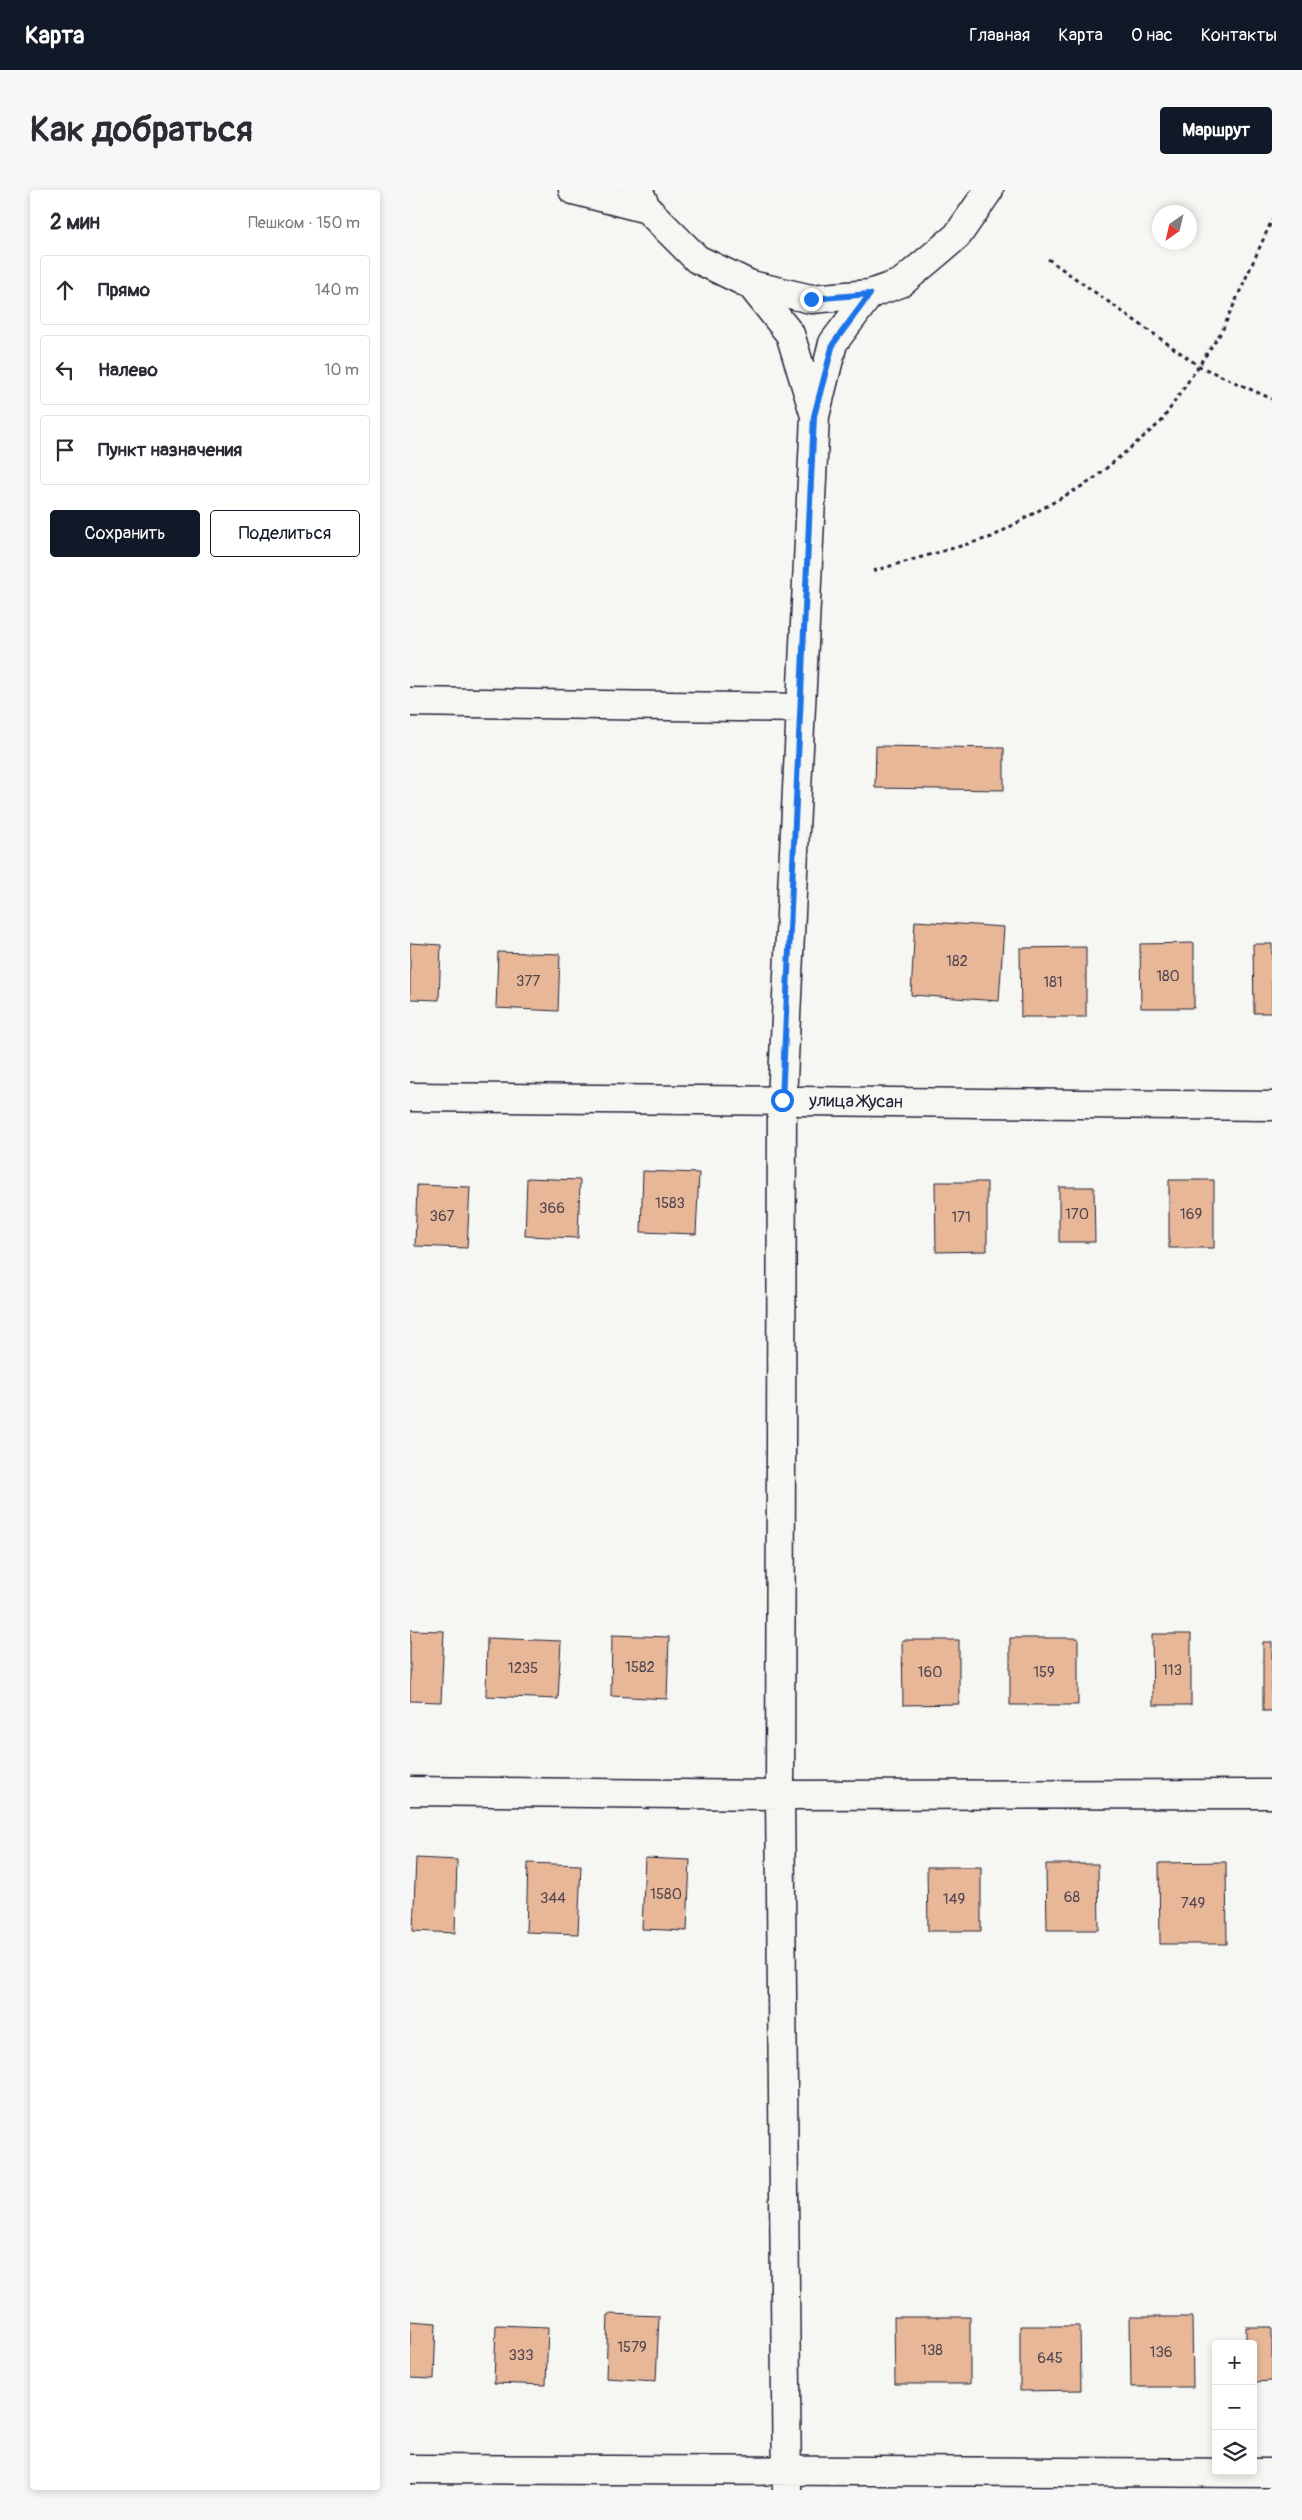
<!DOCTYPE html>
<html lang="ru">
<meta charset="utf-8">
<style>
body{margin:0;font-family:Pangolin,sans-serif;background:#f7f7f7;color:#2b2b33}
.controls{position:absolute;right:15px;bottom:15px;display:grid;overflow:hidden;border-radius:5px;box-shadow:0 2px 8px #0003}
.controls button{width:45px;height:45px;display:grid;place-items:center;padding:0;border:0;border-bottom:1px solid #e1e1e2;background:#fff;color:#2b2b33;font:25px sans-serif}
.compass{position:absolute;left:742px;top:15px;width:45px;height:45px;border-radius:50%;background:#fff;box-shadow:0 2px 8px #0003;rotate:214deg}
.stop{position:absolute;width:15px;height:15px;margin:-11px;border:4px solid #1a73e8;border-radius:50%;background:#fff}
.stop.end{background:#1a73e8;border-color:#fff;box-shadow:0 1px 5px #0008}
.list{margin:0;padding:0;list-style:none}
h2{display:flex;justify-content:space-between;align-items:center;height:65px;margin:0;padding:0 20px;font-size:21px}
h2 small{font-size:16px;font-weight:400;color:#7c7c81}
.list li{display:grid;grid-template-columns:32px 1fr auto;gap:15px;align-items:center;box-sizing:border-box;height:70px;margin:0 10px 10px;padding:0 10px;border:1px solid #e1e1e2;border-radius:5px}
.list b{display:block;font-size:19px;white-space:nowrap}
.list em{font-size:16px;font-style:normal;color:#7c7c81}
.actions{display:flex;gap:10px;padding:15px 20px}
.actions a{flex:1;padding:11px 0;border:1px solid #111827;border-radius:5px;text-align:center;font-size:18px;color:#111827}
.actions .main{background:#111827;color:#fff}
.icon{flex:none;width:28px;height:28px;fill:none;stroke:currentColor;stroke-width:2;stroke-linecap:round;stroke-linejoin:round}
.map{position:relative;flex:none;width:862px;height:2300px;overflow:hidden;border-radius:5px}
header{display:flex;align-items:center;gap:30px;box-sizing:border-box;height:70px;padding:0 25px;background:#111827;color:#fff}
header strong{font-size:24px}
nav{display:flex;gap:28px;margin-inline-start:auto;font-size:18px}
.intro{display:flex;align-items:center;justify-content:space-between;box-sizing:border-box;height:120px;padding:0 30px}
h1{margin:0;font-size:35px}
.button{padding:12px 22px;border-radius:5px;background:#111827;color:#fff;font-size:18px;font-weight:700}
main{display:flex;gap:30px;padding:0 30px}
aside{flex:1;background:#fff;border-radius:5px;box-shadow:0 2px 8px #0003}
.map>svg:first-child{display:block}
.building{fill:#e7b798;stroke:#22223b}
.lines{fill:none;stroke-linecap:round;stroke-linejoin:round}
.street-casing{stroke:#22223b;stroke-width:31}
.secondary-casing{stroke:#22223b;stroke-width:31}
.path{stroke:#22223b;stroke-width:3;stroke-dasharray:4 4;stroke-linecap:butt}
.street{stroke:#f6f6f2;stroke-width:28}
.secondary{stroke:#f6f6f2;stroke-width:28}
.route{stroke:#1a73e8;stroke-width:6}
.labels{text-anchor:middle;stroke-width:4;stroke-linejoin:round;paint-order:stroke}
.number-label{font-size:15px;fill:#534752}
.street-label{font-size:18px;fill:#22223b;stroke:#f6f6f2}
</style>
<header>
<strong>Карта</strong>
<nav><a>Главная</a><a>Карта</a><a>О нас</a><a>Контакты</a></nav>
</header>
<div class="intro"><h1>Как добраться</h1><a class="button">Маршрут</a></div>
<main>
<aside>
<h2>2 мин<small>Пешком · 150 m</small></h2>
<ul class="list">
<li><svg class="icon" aria-label="ahead" viewBox="0 0 24 24"><path d="M12 20V5M6 11l6-6 6 6"/></svg><div><b>Прямо</b></div><em>140 m</em></li>
<li><svg class="icon" aria-label="left" viewBox="0 0 24 24"><path d="M17 20v-9H6M10 6l-5 5 5 5"/></svg><div><b>Налево</b></div><em>10 m</em></li>
<li><svg class="icon" aria-label="arrive" viewBox="0 0 24 24"><path d="M6 21V4h12l-3 4 3 4H6"/></svg><div><b>Пункт назначения</b></div></li>
</ul>
<div class="actions"><a class="main">Сохранить</a><a>Поделиться</a></div>
</aside>
<div class="map">
<svg width="862" height="2300" viewBox="0 0 862 2300">
<rect width="100%" height="100%" fill="#f6f6f2"/>
<filter id="ink" filterUnits="userSpaceOnUse"><feTurbulence type="fractalNoise" baseFrequency=".02" numOctaves="2"/><feDisplacementMap in="SourceGraphic" scale="10" xChannelSelector="R" yChannelSelector="G"/><feConvolveMatrix kernelMatrix="1 2 1 2 8 2 1 2 1" color-interpolation-filters="sRGB"/></filter>
<g filter="url(#ink)">
<path class="building" d="M466,556L594,558V600L465,598Z
M505,731L594,737L589,811L501,805Z
M0,753L31,755L29,810L0,809Z
M784,753V818H731L730,754Z
M843,754H862V823H844Z
M676,757V827H611L610,758Z
M88,762L150,764L148,821L86,818Z
M233,981L289,983L286,1044L231,1042Z
M117,988L170,990L168,1048L115,1046Z
M759,990H804V1058H759Z
M525,992H577V1061L526,1062Z
M7,995L60,997L57,1058L5,1056Z
M649,997H684L685,1052H649Z
M0,1440L34,1441L31,1512L0,1511Z
M742,1444H781V1515H743Z
M202,1445L259,1447L257,1509L201,1506Z
M77,1448L151,1451L148,1509L76,1506Z
M600,1448H668V1515H600Z
M492,1450H549V1514L493,1515Z
M853,1452H862V1521H853Z
M6,1668L47,1670L45,1743L3,1741Z
M235,1668L280,1670L277,1741L232,1739Z
M816,1672L817,1754H750L749,1673Z
M118,1673L171,1675L168,1744L116,1742Z
M636,1674H688L689,1740H637Z
M517,1677H571V1741H518Z
M198,2124L249,2126L246,2191L196,2188Z
M484,2127H560V2194H485Z
M720,2127H782L783,2197H721Z
M0,2131L26,2133L24,2189L0,2188Z
M86,2135L138,2137L136,2195L84,2193Z
M610,2136H670L671,2200L610,2201Z
M836,2137H862V2191L843,2192V2154H836Z"/>
<g class="lines">
<defs>
<path id="street" d="M341,95L380,144L405,226
M0,512L391,518
M0,907L862,916
M0,1601L370,1605L862,1604
M0,2279L862,2283
M377,2300L370,1605L372,910L405,226L423,153L460,104"/>
<path id="secondary" d="M163,0L237,19
M228,0L237,19L287,69L341,95L401,109L460,104L491,93L547,46L579,0"/>
</defs>
<use href="#street" class="street-casing"/>
<use href="#secondary" class="secondary-casing"/>
<path class="path" d="M638,69L789,176L862,209
M463,381L582,347L681,291L751,232L812,141L862,30"/>
<use href="#street" class="street"/>
<use href="#secondary" class="secondary"/>
</g>
</g>
<g class="lines" filter="url(#ink)">
<path class="route" d="M372,910L404,226L423,154L460,104L401,109"/>
</g>
<g class="labels">
<g class="number-label">
<text x="547" y="776">182</text>
<text x="758" y="791">180</text>
<text x="118" y="796">377</text>
<text x="643" y="797">181</text>
<text x="260" y="1018">1583</text>
<text x="142" y="1023">366</text>
<text x="667" y="1029">170</text>
<text x="781" y="1029">169</text>
<text x="32" y="1031">367</text>
<text x="551" y="1032">171</text>
<text x="230" y="1482">1582</text>
<text x="113" y="1483">1235</text>
<text x="762" y="1485">113</text>
<text x="520" y="1487">160</text>
<text x="634" y="1487">159</text>
<text x="256" y="1709">1580</text>
<text x="662" y="1712">68</text>
<text x="143" y="1713">344</text>
<text x="544" y="1714">149</text>
<text x="783" y="1718">749</text>
<text x="222" y="2162">1579</text>
<text x="522" y="2165">138</text>
<text x="751" y="2167">136</text>
<text x="111" y="2170">333</text>
<text x="640" y="2173">645</text>
</g>
<g class="street-label">
<text transform="translate(446 911) rotate(1)" y="6">улица Жусан</text>
</g>
</g>
</svg>
<div class="controls">
<button>+</button>
<button>−</button>
<button><svg class="icon" aria-label="layers" viewBox="0 0 24 24"><path d="M12 4l9 5-9 5-9-5zM3 14l9 5 9-5"/></svg></button>
</div>
<svg class="compass" viewBox="-18 -18 36 36"><path d="M0-13l5 13h-10z" fill="#e53935"/><path d="M0 13l5-13h-10z" fill="#7c7c81"/></svg>
<div class="stop" style="left:372px;top:910px"></div>
<div class="stop end" style="left:401px;top:109px"></div>
</div>
</main>
